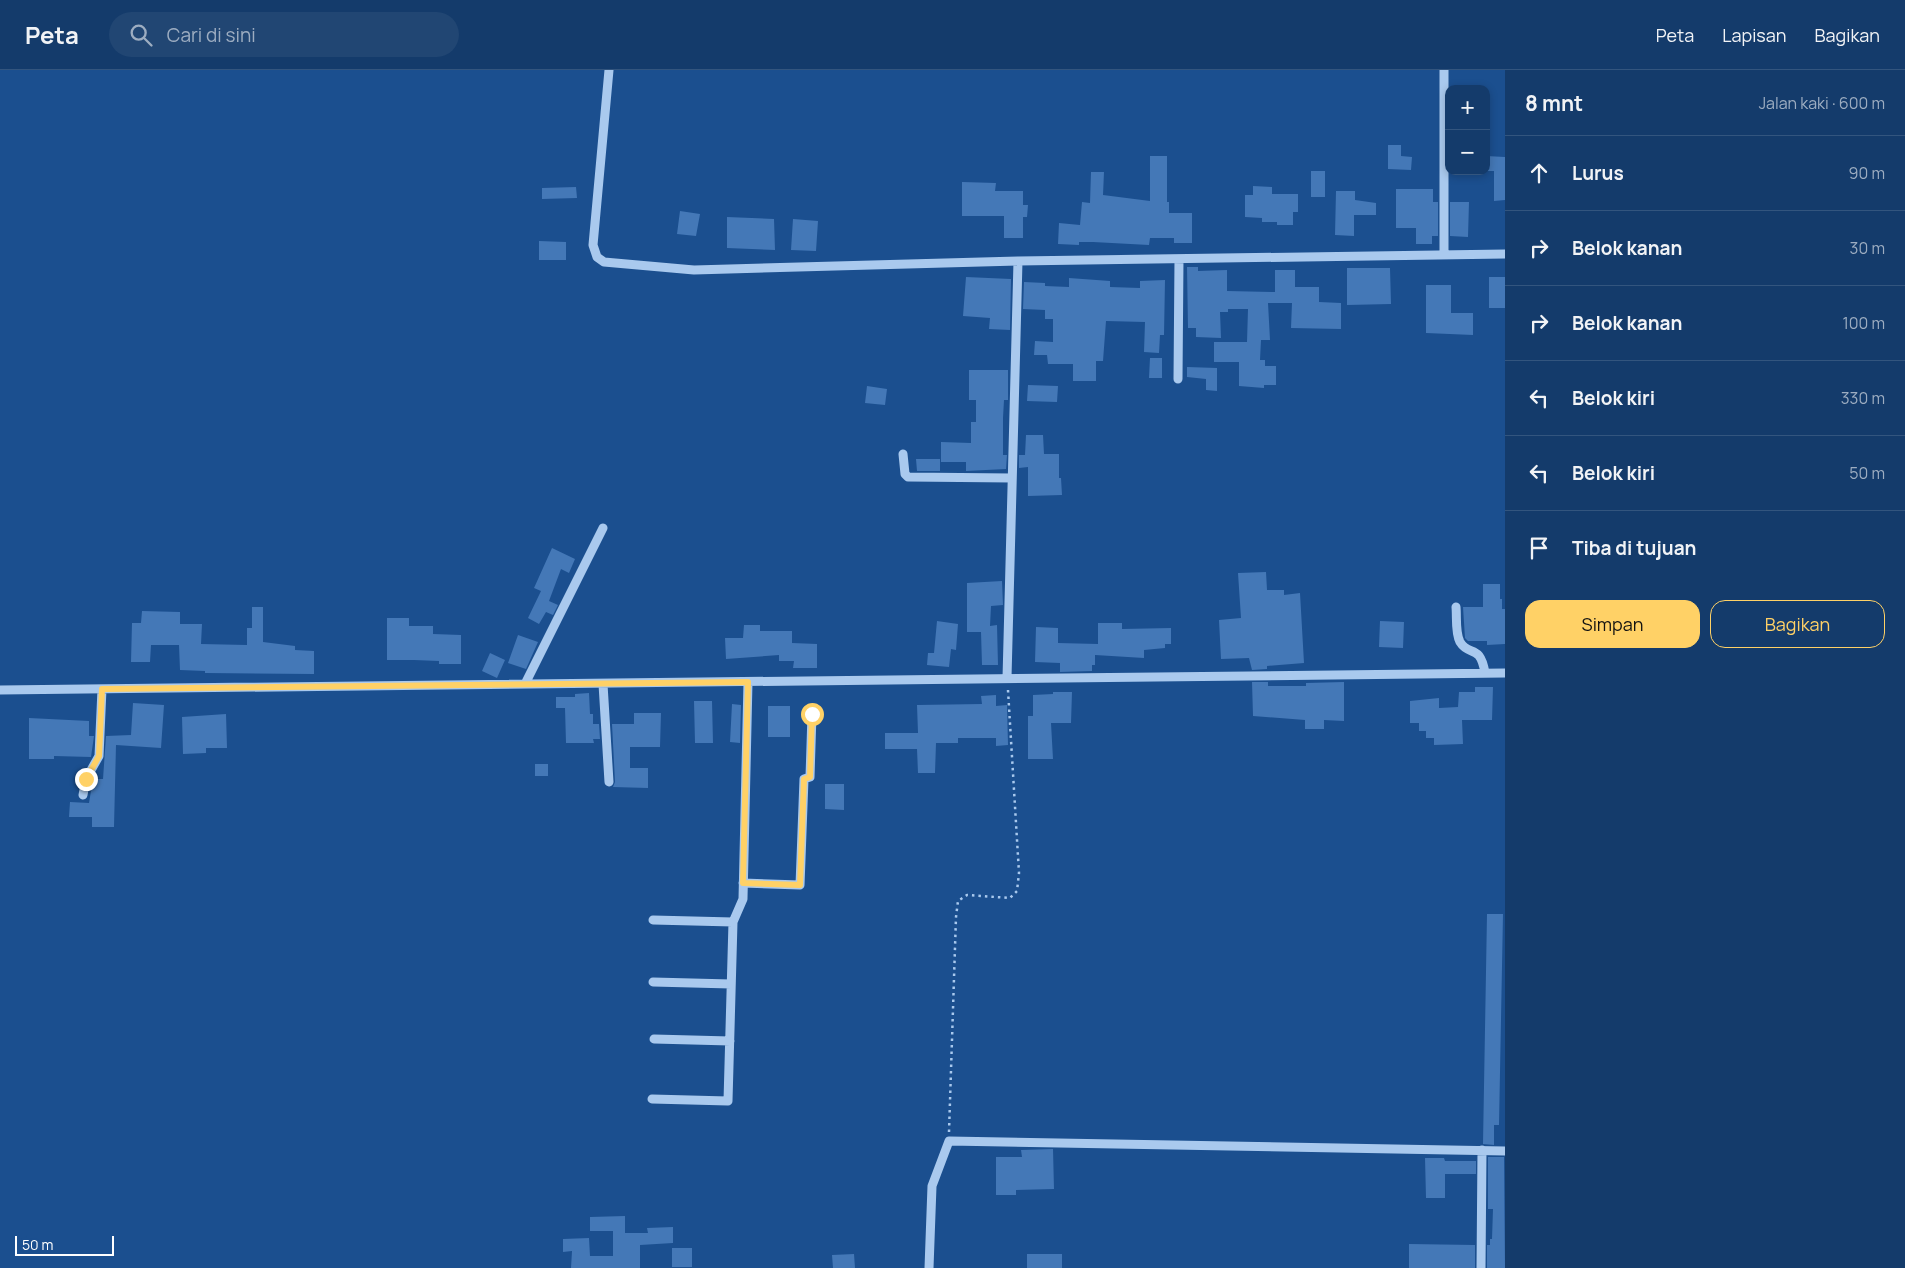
<!DOCTYPE html>
<html lang="id">
<meta charset="utf-8">
<style>
body{margin:0;font-family:Manrope,sans-serif;background:#214673;color:#f1f3f6}
.controls{position:absolute;right:15px;top:15px;display:grid;overflow:hidden;border-radius:10px;box-shadow:0 2px 8px #0003}
.controls button{width:45px;height:45px;display:grid;place-items:center;padding:0;border:0;border-bottom:1px solid #33557e;background:#143b6b;color:#f1f3f6;font:25px sans-serif}
.scale{position:absolute;left:15px;bottom:12px;width:99px;box-sizing:border-box;padding-left:5px;border:2px solid #fff;border-top:0;font-size:14px;line-height:18px;white-space:nowrap;color:#fff;-webkit-text-stroke:4px #1b4f8f;paint-order:stroke}
.stop{position:absolute;width:15px;height:15px;margin:-11px;border:4px solid #ffd166;border-radius:50%;background:#fff}
.stop.end{background:#ffd166;border-color:#fff;box-shadow:0 1px 5px #0008}
.list{margin:0;padding:0;list-style:none}
h2{display:flex;justify-content:space-between;align-items:center;height:65px;margin:0;padding:0 20px;font-size:21px}
h2 small{font-size:16px;font-weight:400;color:#9dadc1}
.list li{display:grid;grid-template-columns:32px 1fr auto;gap:15px;align-items:center;box-sizing:border-box;height:75px;padding:0 20px;border-top:1px solid #33557e}
.list b{display:block;font-size:19px;white-space:nowrap}
.list em{font-size:16px;font-style:normal;color:#9dadc1}
.actions{display:flex;gap:10px;padding:15px 20px}
.actions a{flex:1;padding:11px 0;border:1px solid #ffd166;border-radius:15px;text-align:center;font-size:18px;color:#ffd166}
.actions .main{background:#ffd166;color:#111}
.icon{flex:none;width:28px;height:28px;fill:none;stroke:currentColor;stroke-width:2;stroke-linecap:round;stroke-linejoin:round}
.map{position:relative;flex:none;width:1505px;height:1198px;overflow:hidden}
header{display:flex;align-items:center;gap:30px;box-sizing:border-box;height:70px;padding:0 25px;background:#143b6b;border-bottom:1px solid #33557e}
header strong{font-size:24px}
nav{display:flex;gap:28px;margin-inline-start:auto;font-size:18px}
.search{width:350px;height:45px;background:#214673;display:flex;align-items:center;gap:12px;box-sizing:border-box;padding:0 18px;border-radius:28px;color:#9dadc1;font-size:19px}
main{display:flex}
aside{flex:1;background:#143b6b}
.map>svg:first-child{display:block}
.building{fill:#4478b7}
.lines{fill:none;stroke-linecap:round;stroke-linejoin:round}
.path{stroke:#a9c9ee;stroke-width:2.5;stroke-dasharray:2.5 4;stroke-linecap:butt}
.minor{stroke:#a9c9ee;stroke-width:9}
.route{stroke:#ffd166;stroke-width:6}
</style>
<header>
<strong>Peta</strong>
<div class="search"><svg class="icon" aria-label="search" viewBox="0 0 24 24"><circle cx="10" cy="10" r="6"/><path d="M15 15l6 6"/></svg>Cari di sini</div>
<nav><a>Peta</a><a>Lapisan</a><a>Bagikan</a></nav>
</header>
<main>
<div class="map">
<svg width="1505" height="1198" viewBox="0 0 1505 1198">
<rect width="100%" height="100%" fill="#1b4f8f"/>
<path class="building" d="M1388,75H1401V86L1412,87L1411,100L1388,99Z
M1150,86H1167V132H1169V143H1192V173H1174V168H1150L1149,175L1093,172H1079V175L1058,174L1059,153L1080,155L1082,132L1090,133L1091,102H1104L1103,125L1150,131Z
M1486,86L1505,87V130L1494,131V101H1486Z
M1311,101H1325V127H1311Z
M962,112L996,113L995,121H1023V135H1028L1027,147H1023V168H1004V146H962Z
M1253,116L1272,117V124H1298V142H1293V155H1277V152H1262V148L1245,147V125H1253Z
M576,117L577,128L542,129V118Z
M1396,119H1433V132H1438V166H1432V174H1416V158H1396Z
M1336,121H1355V130L1376,133V145H1354V166L1335,165Z
M1450,132H1469L1468,167L1450,166Z
M680,141L700,144L696,166L677,164Z
M727,147L774,149L775,180L727,178Z
M793,149L818,151L816,181L791,180Z
M539,171L566,172V190H539Z
M1187,197H1198V201L1227,200V221L1275,222V200H1295V217H1319V232L1341,233V259L1291,258L1292,233H1268L1270,270H1261L1260,290H1265V296H1276V315H1264V318L1239,316V292H1214V272H1247L1248,239H1228V242H1220L1221,268L1196,267V258H1188Z
M1347,198H1390L1391,234L1347,235Z
M966,207L1011,209L1010,260L989,259L990,248L963,246Z
M1489,207H1505V238H1489Z
M1069,208L1110,211V217L1140,218V211L1165,210L1164,265H1160L1159,283L1144,282L1145,252L1106,251L1103,291H1096V311H1073V294H1048L1047,285H1034L1035,271L1053,272V249H1045V240L1023,239L1024,212L1045,213V216L1069,217Z
M1426,215H1451V243H1473V265L1426,263Z
M1150,288H1162V308H1149Z
M1187,297L1217,298V321L1206,320V309L1187,307Z
M969,300H1008V330H1004L1003,348V385H1007L1006,399L966,401V392H941V372L971,373V352H976V330H969Z
M1028,315L1058,316L1057,332L1027,331Z
M867,316L887,319L885,335L865,333Z
M1026,365H1043L1044,384H1059V408H1061L1062,425L1028,426V397L1019,398V385H1025Z
M916,389H940V401H917Z
M552,478L575,489L569,503L561,499L549,531L558,535L553,545L546,542L539,554L528,548L541,521L534,518Z
M1266,502L1267,520H1284V525L1300,523L1304,593L1267,596V599L1252,600L1249,588L1221,589L1219,550L1241,548L1238,503Z
M1002,511L1003,535L991,536L990,556L997,555L998,595H982L981,562H967V513Z
M1483,514H1500V529H1502V539H1505V574L1487,575V571H1468L1465,568L1463,537H1483Z
M252,537H263V572L295,576V580L314,581V604L205,603V601L180,600L179,575H151L150,592H131L132,553H141L142,541L180,542V554H202L201,574L247,575V558H252Z
M387,548H409V556H433V564L461,565V594H439V591L414,590H387Z
M937,551L958,554L956,580L951,579L949,597L927,595L928,583H934Z
M1380,551L1404,552L1403,578L1379,577Z
M1098,553H1122V559L1171,558V574H1165V578L1144,580V588L1095,585V595H1092V601L1060,602V593L1035,592L1036,557L1058,558V573L1098,574Z
M744,555H760V561H792V573L817,574V598H793L794,591H779V585L726,589L725,568H743Z
M518,565L538,572L526,599L508,593Z
M490,583L505,590L497,608L482,601Z
M1252,612H1268V616H1306V613L1344,612V651L1324,650V659H1305V650L1253,646Z
M1475,617H1493L1492,650H1462L1463,674L1434,675V668H1426V661H1419V653H1410V631L1439,628V638L1458,637L1459,622H1475Z
M1053,622H1072L1071,653H1051L1053,689H1028V646H1033V625L1053,624Z
M589,623L590,644H593V654H599L600,669H593L594,673H566L565,638H556V627H575V624Z
M996,625V636L1007,635L1008,675L996,676V668H958V673H936L935,703H918L917,679H885V663H918L917,635L982,634L981,626Z
M694,631H712L713,673H695Z
M133,633L164,635L161,678L116,675L114,757H92V747H69L70,732L89,733L93,709H103L106,666L131,665Z
M732,634L741,635L740,673L730,672Z
M768,636H790V667H768Z
M634,643H661L660,677H630V698H648V718L613,717L615,712L612,654H634Z
M226,644L227,678H206V683L183,684L182,647Z
M29,648L89,651V666H94L91,687L54,686V689H29Z
M535,694H548V706H535Z
M825,714H844V740L825,739Z
M1487,844H1503L1499,1055H1494V1075L1483,1074Z
M1053,1079L1054,1119L1016,1120V1125H996V1087H1022L1021,1080Z
M1488,1087H1504L1505,1198H1487V1175H1490V1169H1492L1493,1139H1488Z
M1425,1088H1444L1445,1091H1476V1104H1445V1128H1426Z
M625,1146V1163H648L647,1158L673,1157V1173L640,1175V1198H571L572,1181L563,1182V1169L589,1168L590,1186H613V1161H590V1147Z
M1409,1174L1475,1175V1198H1409Z
M672,1178H692V1197H672Z
M854,1184L855,1198H833L832,1185Z
M1027,1184H1062V1198H1027Z"/>
<g class="lines">
<path class="path" d="M949,1062L956,847L958,831L967,825L1010,828L1017,821L1019,803L1008,620"/>
<path class="minor" d="M609,0L593,175L597,187L604,192L694,200L1018,191L1505,184
M1444,0V185
M1178,309L1179,189
M903,384L905,404L908,407L1012,408
M1456,537C1457,547 1455,563 1460,572C1469,587 1480,573 1485,603
M1007,608L1018,191
M525,614L603,458
M603,614L609,712
M0,620L1505,603
M83,725L86,709L99,686L102,619
M743,813L800,815L804,709L810,707L812,644
M653,850L733,852
M653,912L731,914
M654,969L730,971
M652,1029L728,1031L733,852L743,829L748,612
M929,1198L932,1116L949,1071L1505,1081
M1481,1198L1482,1080"/>
</g>
<g class="lines">
<path class="route" d="M86,709L99,686L102,619L748,612L743,813L800,815L804,709L810,707L812,644"/>
</g>
</svg>
<div class="controls">
<button>+</button>
<button>−</button>
</div>
<div class="scale">50 m</div>
<div class="stop" style="left:812px;top:644px"></div>
<div class="stop end" style="left:86px;top:709px"></div>
</div>
<aside>
<h2>8 mnt<small>Jalan kaki · 600 m</small></h2>
<ul class="list">
<li><svg class="icon" aria-label="ahead" viewBox="0 0 24 24"><path d="M12 20V5M6 11l6-6 6 6"/></svg><div><b>Lurus</b></div><em>90 m</em></li>
<li><svg class="icon" aria-label="right" viewBox="0 0 24 24"><path d="M7 20v-9h11M14 6l5 5-5 5"/></svg><div><b>Belok kanan</b></div><em>30 m</em></li>
<li><svg class="icon" aria-label="right" viewBox="0 0 24 24"><path d="M7 20v-9h11M14 6l5 5-5 5"/></svg><div><b>Belok kanan</b></div><em>100 m</em></li>
<li><svg class="icon" aria-label="left" viewBox="0 0 24 24"><path d="M17 20v-9H6M10 6l-5 5 5 5"/></svg><div><b>Belok kiri</b></div><em>330 m</em></li>
<li><svg class="icon" aria-label="left" viewBox="0 0 24 24"><path d="M17 20v-9H6M10 6l-5 5 5 5"/></svg><div><b>Belok kiri</b></div><em>50 m</em></li>
<li><svg class="icon" aria-label="arrive" viewBox="0 0 24 24"><path d="M6 21V4h12l-3 4 3 4H6"/></svg><div><b>Tiba di tujuan</b></div></li>
</ul>
<div class="actions"><a class="main">Simpan</a><a>Bagikan</a></div>
</aside>
</main>
